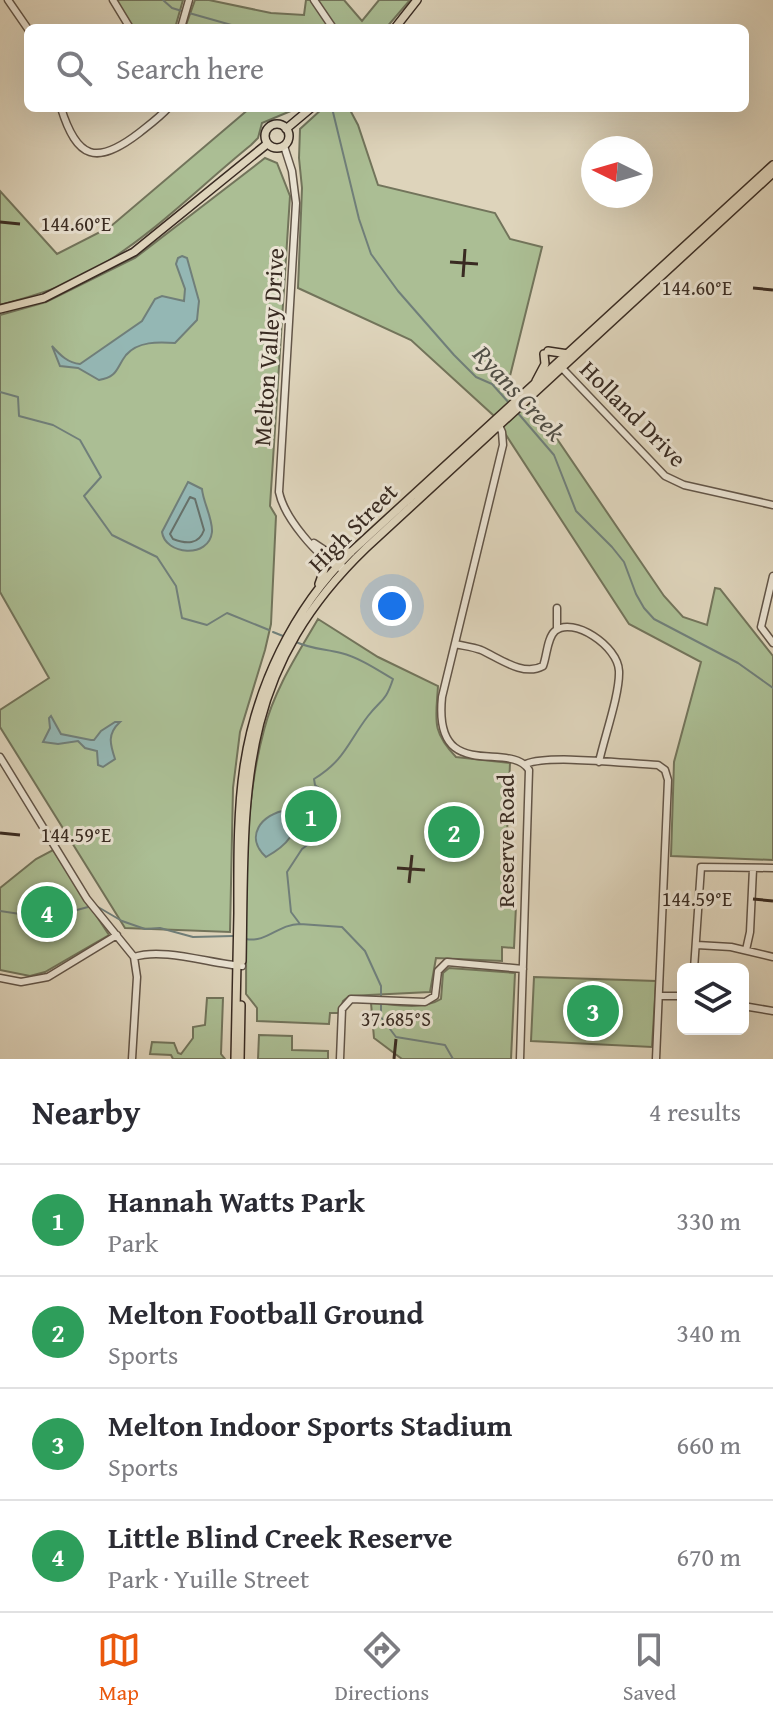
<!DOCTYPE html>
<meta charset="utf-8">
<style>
body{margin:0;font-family:"Gentium Book Plus",serif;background:#f2f2f3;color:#2b2b33}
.controls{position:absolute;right:24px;bottom:24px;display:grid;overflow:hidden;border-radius:12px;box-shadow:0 8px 32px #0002}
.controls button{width:72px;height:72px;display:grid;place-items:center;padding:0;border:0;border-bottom:2px solid #e1e1e2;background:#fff;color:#2b2b33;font:40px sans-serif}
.compass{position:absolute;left:581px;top:136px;width:72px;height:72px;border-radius:50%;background:#fff;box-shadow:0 8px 32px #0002;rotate:275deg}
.you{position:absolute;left:392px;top:606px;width:28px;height:28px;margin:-20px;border:6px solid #fff;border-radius:50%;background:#1a73e8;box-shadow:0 0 0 12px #1a73e833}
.badge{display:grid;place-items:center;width:52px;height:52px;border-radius:50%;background:#ea580c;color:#fff;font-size:26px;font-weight:700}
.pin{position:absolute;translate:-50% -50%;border:4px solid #fff;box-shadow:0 2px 8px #0006}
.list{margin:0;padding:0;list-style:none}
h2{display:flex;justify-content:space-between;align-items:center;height:104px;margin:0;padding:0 32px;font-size:34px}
h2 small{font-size:26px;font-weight:400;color:#7c7c81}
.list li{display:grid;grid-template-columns:52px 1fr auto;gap:24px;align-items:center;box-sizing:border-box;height:112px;padding:0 32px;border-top:2px solid #e1e1e2}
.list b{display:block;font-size:30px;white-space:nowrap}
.list p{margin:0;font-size:26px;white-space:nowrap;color:#7c7c81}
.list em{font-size:26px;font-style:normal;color:#7c7c81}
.icon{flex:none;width:44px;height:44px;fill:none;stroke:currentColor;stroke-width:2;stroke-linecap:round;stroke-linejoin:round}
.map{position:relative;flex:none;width:773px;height:1059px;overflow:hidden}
.search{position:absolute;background:#fff;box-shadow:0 8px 32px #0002;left:24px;right:24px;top:24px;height:88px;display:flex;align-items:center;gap:20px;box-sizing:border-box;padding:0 28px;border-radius:12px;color:#7c7c81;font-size:30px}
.sheet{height:552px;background:#fff}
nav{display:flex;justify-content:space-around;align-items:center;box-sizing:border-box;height:112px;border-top:2px solid #e1e1e2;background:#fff;font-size:22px;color:#7c7c81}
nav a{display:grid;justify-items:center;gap:4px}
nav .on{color:#ea580c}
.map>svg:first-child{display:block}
.green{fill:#abbe94;stroke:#72745b;stroke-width:2}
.water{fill:#94b7b4;stroke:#707f7a;stroke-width:2}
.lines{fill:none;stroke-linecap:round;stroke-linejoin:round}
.shore{stroke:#66716b;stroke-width:2}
.stream{stroke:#707f7a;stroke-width:2}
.minor-casing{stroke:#625548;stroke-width:9}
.major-casing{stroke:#392b22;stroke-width:10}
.minor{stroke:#eae3d3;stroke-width:6}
.major{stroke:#ded4bb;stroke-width:7}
.ticks{fill:none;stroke:#392b22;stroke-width:3}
.labels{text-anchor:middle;stroke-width:6;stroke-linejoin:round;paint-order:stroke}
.street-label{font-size:24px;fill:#392b22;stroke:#eae3d3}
.water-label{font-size:26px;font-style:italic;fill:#504e46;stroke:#eae3d3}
.ticks-label{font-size:20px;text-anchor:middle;fill:#392b22;stroke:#eae3d3;stroke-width:6;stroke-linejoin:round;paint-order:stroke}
</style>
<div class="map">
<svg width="773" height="1059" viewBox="0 0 773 1059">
<rect width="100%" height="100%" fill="#ded4bb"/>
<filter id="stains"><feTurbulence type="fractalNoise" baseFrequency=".0025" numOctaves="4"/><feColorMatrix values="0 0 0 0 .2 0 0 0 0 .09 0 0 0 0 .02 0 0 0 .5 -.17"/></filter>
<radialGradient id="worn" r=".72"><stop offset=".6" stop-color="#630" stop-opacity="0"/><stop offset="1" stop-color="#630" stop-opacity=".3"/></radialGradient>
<path class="green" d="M115,0H183L175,28H132Z
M195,0H209L271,13L304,15L306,0H344L362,21L379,0H410L386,28H185Z
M250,108H298L262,123L258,138L251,145C199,187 154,234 97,268C68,286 33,296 0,305V191L57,254L110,227Z
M323,108H349L358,125L378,185L495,213L510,239L542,247L508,384L540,414L664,596L683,617L707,625L715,588L720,589L773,656V860L671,856L674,762L701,662L629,624L493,415L411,340L298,288L302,188L299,158L300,129Z
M265,158L277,163L290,196L270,506L276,516L271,624L265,650L240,732L233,788L230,932L125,928L0,727V710L49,678L0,592V315L46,302L135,258Z
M318,619L378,657L438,686C436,720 431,731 456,757L510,763L504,905L516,906L514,948L502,947V961L436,958L430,992L349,996L343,1001L339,1013H330L329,1024L257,1021V1008L246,994C247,906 241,815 264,730C274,690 297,655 318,619Z
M53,850L109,935L45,972L30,976L0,970V888L36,859Z
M449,968L515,973L511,1059H402L374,1038L371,1003C394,1004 421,1011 441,999L443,973Z
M534,977L656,981L652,1047L531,1041Z
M207,998H223L221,1054L225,1059H173L171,1055L150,1054L152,1042L174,1043L178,1053L181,1054L193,1038V1027L205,1025Z
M259,1035L292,1036V1050L328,1051V1059H258Z"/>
<path class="water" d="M182,256L187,258L199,301L198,310L197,320L175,343C158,342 138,341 126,355C116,368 118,377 99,380L78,368L60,366L52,346C60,355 68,363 80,364L142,321L155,299L162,296L184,301L185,289L176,264L178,258Z
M188,482L202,489C203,502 213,519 212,532C209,559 165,555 162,532Z
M51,716L61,734L91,740H94L101,731L115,722H120C107,734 110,744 115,759L103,767L98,765L97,751L85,748L78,741L58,744L43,742L50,728L49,718Z
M287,810C305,830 284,847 266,857C244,837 261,814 287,810Z"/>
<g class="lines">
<path class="shore" d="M190,497L195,499L204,530C199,545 186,544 173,539L170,534Z"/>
<path class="stream" d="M163,0L172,8L182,11
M189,13L242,28
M332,108L359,219L371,254L398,291L454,355L476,377L492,384L510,404
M0,392L18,397L19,416L53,425L80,440L101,477L84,496L112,535L157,557L176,586L182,618L207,625L227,613L269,630
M517,412L554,455L576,511L612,547L624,562L636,594L644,608L654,619L738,663L773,688
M273,632L283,636
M296,642C311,649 325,649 341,653C360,658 376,669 393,679C385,703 382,698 368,716C348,742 345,760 314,779L315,785L323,791L334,813L327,830L302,849L287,872L291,912L300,924L342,927L365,951L381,986V1017L396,1037L445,1045L453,1059
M98,907L122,921L145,929L160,928L193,937L233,936
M0,911L47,918L88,907
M246,939C267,943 278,924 300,924"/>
<defs>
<path id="minor" d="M8,0L28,29
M113,0L130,28
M314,0L333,28
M181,28L189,0
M61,108C77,159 96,166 139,133C149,125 160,117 168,108
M284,146L292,171L296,203L279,492C284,517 317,557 340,568
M562,368L665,476L684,485L773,505
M497,421L502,432L503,445L442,697C433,786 510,739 529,770L520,1059
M314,543L326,551L342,566
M773,576L761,627L773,643
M557,608V629
M455,644C464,646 473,647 481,650C499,658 523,677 543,666C547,656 547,638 555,631C573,616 618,646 619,671C620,694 604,738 599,762
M0,757L87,899L134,957L137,977L132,1059
M526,764C550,754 629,764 658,765L665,770L668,780L656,1059
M697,945L731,947L773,957
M746,950L750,932L753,869
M134,957C163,947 211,964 242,966
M694,969L701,867L773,868
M0,978L21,982L48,977L117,935
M659,996H683
M743,1006L773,1011
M340,1059L342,1009L351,999L425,1002L435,996L438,971L447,962L523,969"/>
<path id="major" d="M395,28L417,0
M265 136a12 12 0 1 1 24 0a12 12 0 1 1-24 0Z
M286,129L311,108
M0,309L44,298L134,252L267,144
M548,351L568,354
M536,381L545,364L544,354
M326,551L351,552
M319,584L325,567L323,556
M242,961C245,794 235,674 366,548L773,173
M235,1059C236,1010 237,961 238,913C238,865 237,814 244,767C256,687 293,609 351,552L773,165
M240,1059L241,1005"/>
</defs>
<use href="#minor" class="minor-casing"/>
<use href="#major" class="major-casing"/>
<use href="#minor" class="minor"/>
<use href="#major" class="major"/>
</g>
<path class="ticks" d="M0,222L20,224M450,262L478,264M463,277L465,249M753,288L773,290M0,833L20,835M397,868L425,870M409,883L412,855M753,899L773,901M394,1059L396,1039"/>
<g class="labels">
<g class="street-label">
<text transform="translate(269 347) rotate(-86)" y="8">Melton Valley Drive</text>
<text transform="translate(633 414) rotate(45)" y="8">Holland Drive</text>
<text transform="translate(353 528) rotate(-45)" y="8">High Street</text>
<text transform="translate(506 841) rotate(-90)" y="8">Reserve Road</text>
</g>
<g class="water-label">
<text transform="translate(519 393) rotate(47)" y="9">Ryans Creek</text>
</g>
</g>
<g class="ticks-label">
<text x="76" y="231">144.60°E</text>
<text x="697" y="295">144.60°E</text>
<text x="76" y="842">144.59°E</text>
<text x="697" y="906">144.59°E</text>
<text x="396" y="1026">37.685°S</text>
</g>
<rect width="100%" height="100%" filter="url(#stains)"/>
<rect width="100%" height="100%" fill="url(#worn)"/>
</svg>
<div class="controls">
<button><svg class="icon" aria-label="layers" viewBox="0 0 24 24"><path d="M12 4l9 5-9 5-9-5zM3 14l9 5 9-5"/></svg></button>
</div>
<svg class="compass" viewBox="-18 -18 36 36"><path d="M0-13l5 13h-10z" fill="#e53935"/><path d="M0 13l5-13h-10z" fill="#7c7c81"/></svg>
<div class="you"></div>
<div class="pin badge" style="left:311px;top:816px;background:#2e9e5b">1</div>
<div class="pin badge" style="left:454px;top:832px;background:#2e9e5b">2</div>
<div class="pin badge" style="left:593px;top:1011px;background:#2e9e5b">3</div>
<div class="pin badge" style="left:47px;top:912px;background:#2e9e5b">4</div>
<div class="search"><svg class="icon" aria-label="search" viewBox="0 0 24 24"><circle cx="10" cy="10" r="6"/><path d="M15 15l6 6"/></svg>Search here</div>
</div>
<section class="sheet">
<h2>Nearby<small>4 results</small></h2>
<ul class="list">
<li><span class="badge" style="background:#2e9e5b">1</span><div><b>Hannah Watts Park</b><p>Park</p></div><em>330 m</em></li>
<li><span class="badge" style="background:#2e9e5b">2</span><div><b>Melton Football Ground</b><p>Sports</p></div><em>340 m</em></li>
<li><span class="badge" style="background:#2e9e5b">3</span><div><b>Melton Indoor Sports Stadium</b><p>Sports</p></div><em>660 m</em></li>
<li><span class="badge" style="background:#2e9e5b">4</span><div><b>Little Blind Creek Reserve</b><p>Park · Yuille Street</p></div><em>670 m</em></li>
</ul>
</section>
<nav>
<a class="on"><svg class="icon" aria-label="map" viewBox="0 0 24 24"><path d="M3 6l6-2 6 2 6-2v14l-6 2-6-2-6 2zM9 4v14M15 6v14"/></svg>Map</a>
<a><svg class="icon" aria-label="directions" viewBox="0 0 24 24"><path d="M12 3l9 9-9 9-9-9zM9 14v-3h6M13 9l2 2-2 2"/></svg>Directions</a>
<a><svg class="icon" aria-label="saved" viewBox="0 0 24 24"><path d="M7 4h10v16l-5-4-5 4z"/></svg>Saved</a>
</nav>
